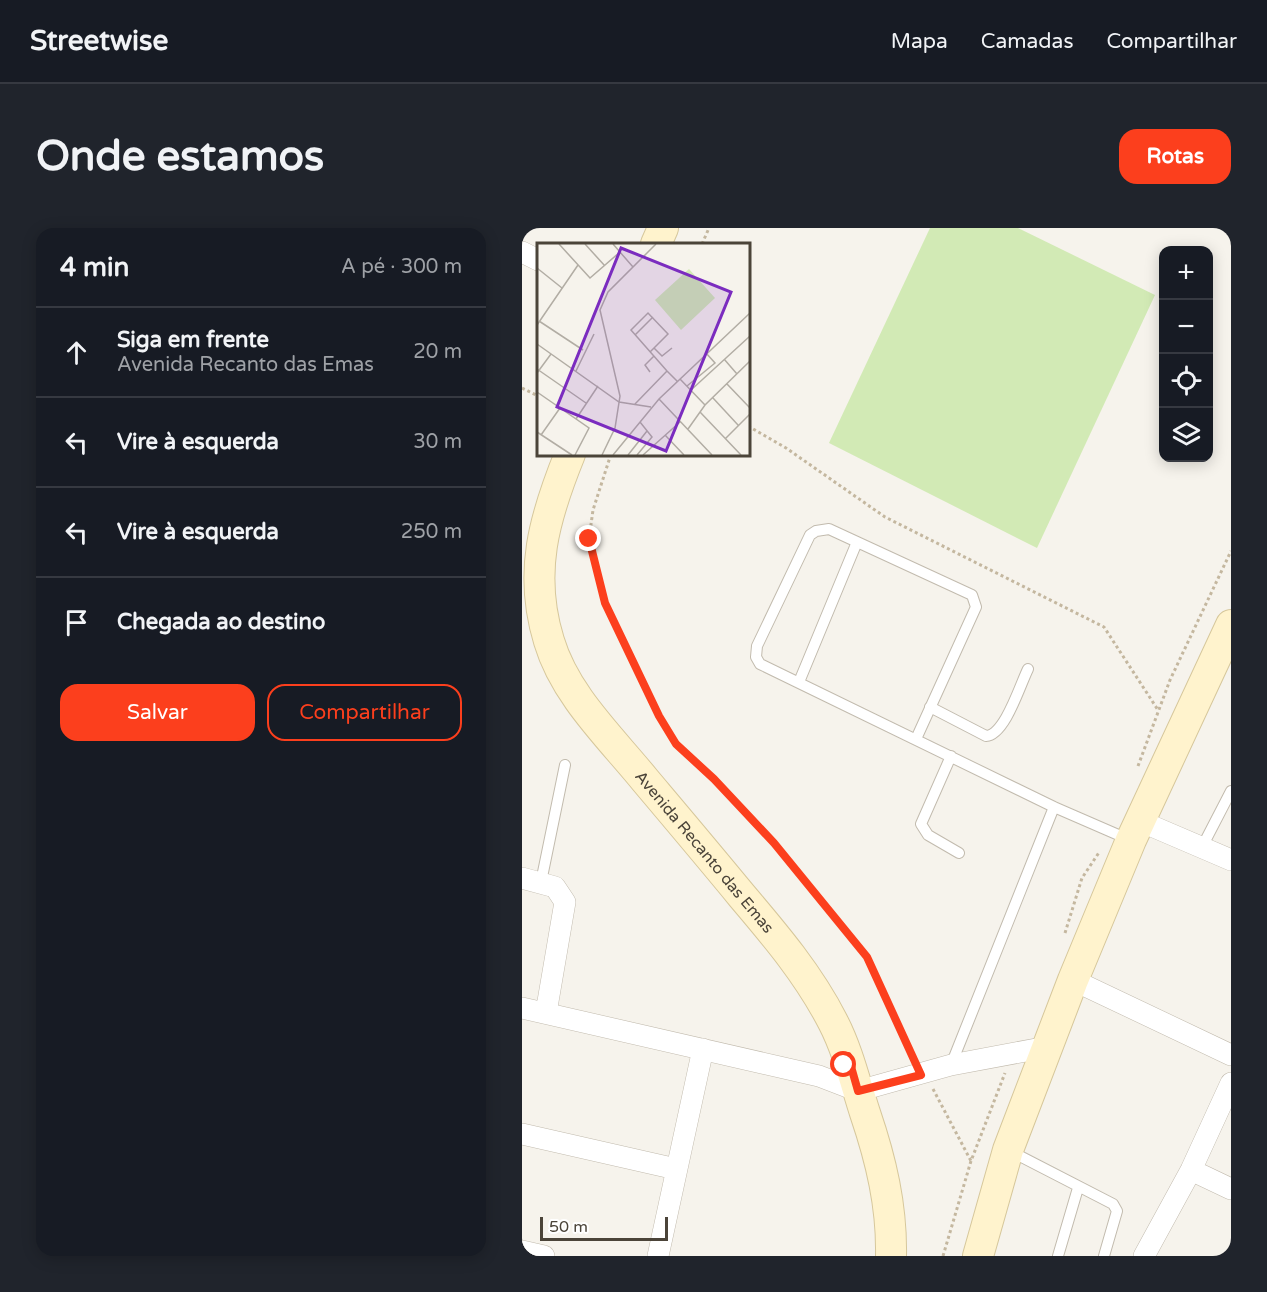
<!DOCTYPE html>
<html lang="pt">
<meta charset="utf-8">
<style>
body{margin:0;font-family:"Varela Round",sans-serif;background:#20242c;color:#f1f3f6}
.controls{position:absolute;right:18px;top:18px;display:grid;overflow:hidden;border-radius:12px;box-shadow:0 3px 15px #0003}
.controls button{width:54px;height:54px;display:grid;place-items:center;padding:0;border:0;border-bottom:2px solid #363941;background:#171b24;color:#f1f3f6;font:30px sans-serif}
.scale{position:absolute;left:18px;bottom:15px;width:128px;box-sizing:border-box;padding-left:6px;border:3px solid #4b4439;border-top:0;font-size:16px;line-height:21px;white-space:nowrap;color:#4b4439;-webkit-text-stroke:4px #fff;paint-order:stroke}
.stop{position:absolute;width:18px;height:18px;margin:-14px;border:4px solid #fc3f1d;border-radius:50%;background:#fff}
.stop.end{background:#fc3f1d;border-color:#fff;box-shadow:0 2px 6px #0008}
.list{margin:0;padding:0;list-style:none}
h2{display:flex;justify-content:space-between;align-items:center;height:78px;margin:0;padding:0 24px;font-size:26px}
h2 small{font-size:20px;font-weight:400;color:#9ea1a6}
.list li{display:grid;grid-template-columns:39px 1fr auto;gap:18px;align-items:center;box-sizing:border-box;height:90px;padding:0 24px;border-top:2px solid #363941}
.list b{display:block;font-size:22px;white-space:nowrap}
.list p{margin:0;font-size:20px;white-space:nowrap;color:#9ea1a6}
.list em{font-size:20px;font-style:normal;color:#9ea1a6}
.actions{display:flex;gap:12px;padding:18px 24px}
.actions a{flex:1;padding:14px 0;border:2px solid #fc3f1d;border-radius:18px;text-align:center;font-size:21px;color:#fc3f1d}
.actions .main{background:#fc3f1d;color:#fff}
.icon{flex:none;width:33px;height:33px;fill:none;stroke:currentColor;stroke-width:2;stroke-linecap:round;stroke-linejoin:round}
.map{position:relative;flex:none;width:709px;height:1028px;overflow:hidden;border-radius:18px}
header{display:flex;align-items:center;gap:36px;box-sizing:border-box;height:84px;padding:0 30px;background:#171b24;border-bottom:2px solid #363941}
header strong{font-size:28px}
nav{display:flex;gap:33px;margin-inline-start:auto;font-size:21px}
.intro{display:flex;align-items:center;justify-content:space-between;box-sizing:border-box;height:144px;padding:0 36px}
h1{margin:0;font-size:42px}
.button{padding:15px 27px;border-radius:18px;background:#fc3f1d;color:#fff;font-size:21px;font-weight:700}
main{display:flex;gap:36px;padding:0 36px}
aside{flex:1;background:#171b24;border-radius:18px;box-shadow:0 3px 15px #0003}
.map>svg:first-child{display:block}
.green{fill:#d2eab5}
.lines{fill:none;stroke-linecap:round;stroke-linejoin:round}
.lane-casing{stroke:#c2bbae;stroke-width:12}
.street-casing{stroke:#c2bbae;stroke-width:22}
.secondary-casing{stroke:#d6c79b;stroke-width:32}
.path{stroke:#c4b79f;stroke-width:3;stroke-dasharray:3 3;stroke-linecap:butt}
.lane{stroke:#fff;stroke-width:10}
.street{stroke:#fff;stroke-width:21}
.secondary{stroke:#fff3cd;stroke-width:30}
.route{stroke:#fc3f1d;stroke-width:8}
.labels{text-anchor:middle;stroke-width:6;stroke-linejoin:round;paint-order:stroke}
.street-label{font-size:16px;fill:#4b4439;stroke:#fff}
.inset-road{fill:none;stroke:#b2ada4;stroke-width:1.5}
.view{fill:#7b2cbf;fill-opacity:0.15;stroke:#7b2cbf;stroke-width:3}
.inset-edge{fill:none;stroke:#4b4439;stroke-width:3}
</style>
<header>
<strong>Streetwise</strong>
<nav><a>Mapa</a><a>Camadas</a><a>Compartilhar</a></nav>
</header>
<div class="intro"><h1>Onde estamos</h1><a class="button">Rotas</a></div>
<main>
<aside>
<h2>4 min<small>A pé · 300 m</small></h2>
<ul class="list">
<li><svg class="icon" aria-label="ahead" viewBox="0 0 24 24"><path d="M12 20V5M6 11l6-6 6 6"/></svg><div><b>Siga em frente</b><p>Avenida Recanto das Emas</p></div><em>20 m</em></li>
<li><svg class="icon" aria-label="left" viewBox="0 0 24 24"><path d="M17 20v-9H6M10 6l-5 5 5 5"/></svg><div><b>Vire à esquerda</b></div><em>30 m</em></li>
<li><svg class="icon" aria-label="left" viewBox="0 0 24 24"><path d="M17 20v-9H6M10 6l-5 5 5 5"/></svg><div><b>Vire à esquerda</b></div><em>250 m</em></li>
<li><svg class="icon" aria-label="arrive" viewBox="0 0 24 24"><path d="M6 21V4h12l-3 4 3 4H6"/></svg><div><b>Chegada ao destino</b></div></li>
</ul>
<div class="actions"><a class="main">Salvar</a><a>Compartilhar</a></div>
</aside>
<div class="map">
<svg width="709" height="1028" viewBox="0 0 709 1028">
<rect width="100%" height="100%" fill="#f6f3ec"/>
<path class="green" d="M408,0H496L633,67L515,320L307,215Z"/>
<g class="lines">
<defs>
<path id="lane" d="M277,454L335,314
M408,479L464,508C483,507 498,457 506,441
M394,511L454,379L450,367L307,301L294,303L288,307L235,418L234,429L238,436L532,579L608,612
M429,528L399,596L406,607L437,625
M679,621L709,563
M19,654L43,537
M429,837L532,579
M488,923L591,976L595,983L582,1028
M536,1028L556,960"/>
<path id="street" d="M0,24L16,32
M618,593L709,632
M0,650L33,659L43,674L24,785
M551,752L709,827
M0,780L297,848L336,863L429,837L525,819
M0,906L154,941
M669,942L709,961
M0,1023L22,1028
M136,1028L181,821
M622,1028L669,942L709,855"/>
<g id="secondary">
<path d="M134,16L141,0"/>
<path id="s1" d="M48,226C22,290 6,345 27,413C43,467 88,509 123,552C155,590 188,629 220,668C254,708 287,747 311,794C326,823 333,854 343,885C359,932 370,978 369,1028"/>
<path d="M456,1028L486,922L551,752L609,612L709,397"/>
</g>
</defs>
<use href="#lane" class="lane-casing"/>
<use href="#street" class="street-casing"/>
<use href="#secondary" class="secondary-casing"/>
<path class="path" d="M180,16L187,0
M0,160L16,168
M226,198L264,220L363,289L582,399L636,482
M89,226L71,282L67,311L83,375L137,488L154,516L193,551L252,615L345,729L369,785L393,829
M616,538L648,452L709,323
M543,705L560,650L578,623
M411,861L449,933
M421,1028L449,933L483,845"/>
<use href="#lane" class="lane"/>
<use href="#street" class="street"/>
<use href="#secondary" class="secondary"/>
</g>
<g class="lines">
<path class="route" d="M67,311L83,375L137,488L154,516L192,551L252,615L345,729L399,847L336,863L326,828L322,837"/>
</g>
<g class="labels">
<g class="street-label">
<text dy="6" stroke="none"><textPath href="#s1" startOffset="456">Avenida Recanto das Emas</textPath></text>
</g>
</g>
<g transform="translate(15 15)">
<rect width="213" height="213" fill="#f6f3ec"/>
<path d="M152,26L178,55L144,87L118,57Z" fill="#d2eab5"/>
<path class="inset-road" d="M22,1L53,35L83,9M48,1L68,23M76,1L96,24M0,25L25,45M2,78L46,107M0,82L41,22M98,92L116,74M0,101L82,159L114,164M117,105L125,113L135,105M113,109L131,91L111,70L94,87L130,128L140,138M187,116L200,131M0,126L49,160M39,128L57,91M113,129L108,122L117,113M0,130L14,111M143,136L168,162M190,141L213,165M150,143L178,120L169,110M154,147L213,93M0,149L52,185L38,212M176,155L201,182M122,156L175,212M98,161L130,128M163,169L204,212M39,176L61,143M151,186L168,162L213,118M0,189L35,212M4,192L23,165M128,192L147,212M188,196L213,171M65,212L78,185L83,153L63,67L71,49L119,1M76,212L122,156L213,70M91,212L110,188M100,212L115,194L103,179M106,212L143,179"/>
<path class="view" d="M84,5L194,49L129,208L20,164Z"/>
<rect width="213" height="213" class="inset-edge"/>
</g>
</svg>
<div class="controls">
<button>+</button>
<button>−</button>
<button><svg class="icon" aria-label="locate" viewBox="0 0 24 24"><circle cx="12" cy="12" r="6"/><path d="M12 2v4M12 18v4M2 12h4M18 12h4"/></svg></button>
<button><svg class="icon" aria-label="layers" viewBox="0 0 24 24"><path d="M12 4l9 5-9 5-9-5zM3 14l9 5 9-5"/></svg></button>
</div>
<div class="scale">50 m</div>
<div class="stop" style="left:322px;top:837px"></div>
<div class="stop end" style="left:67px;top:311px"></div>
</div>
</main>
